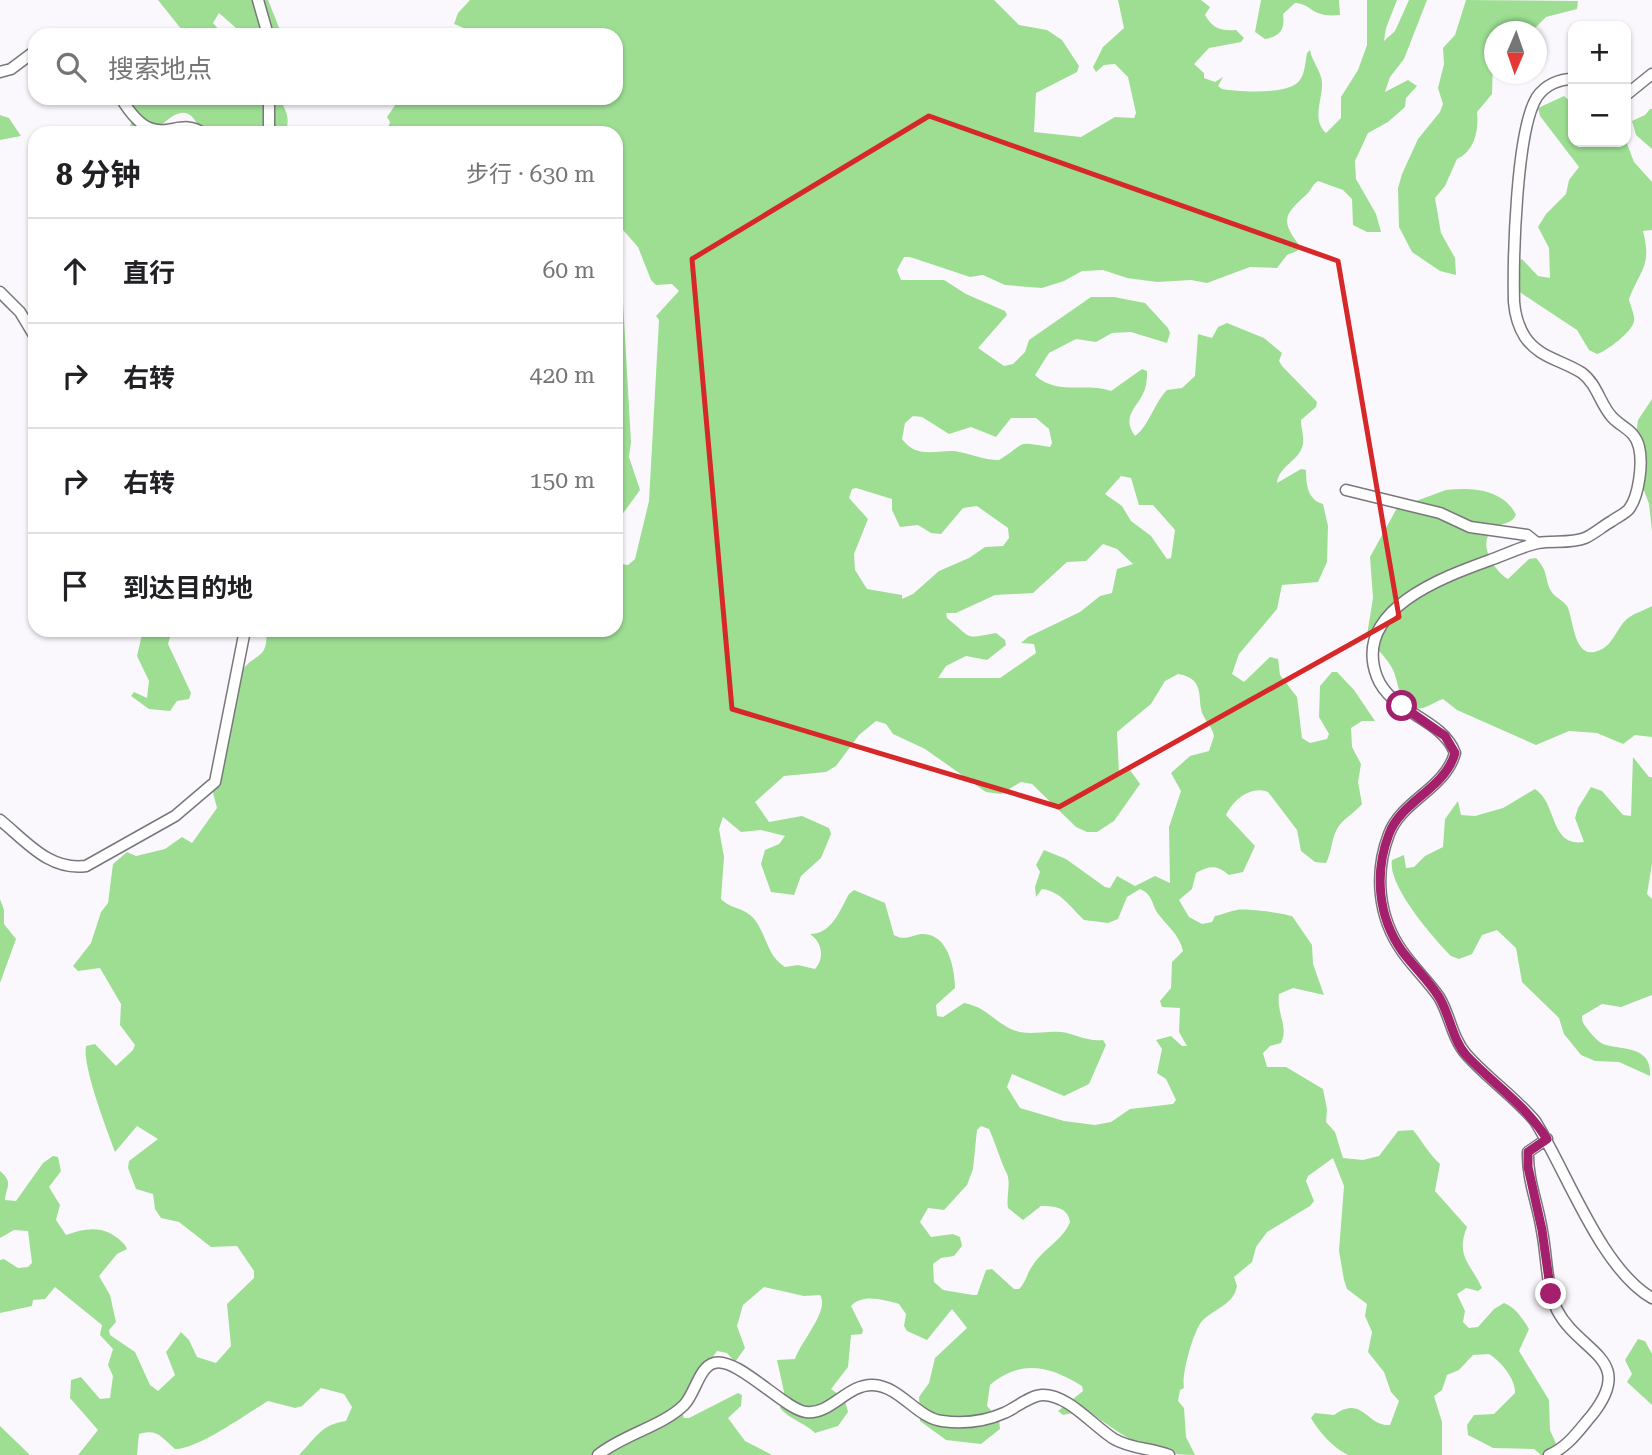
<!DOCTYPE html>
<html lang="zh">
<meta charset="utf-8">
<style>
body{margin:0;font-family:"Roboto Serif","Noto Sans SC",serif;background:#f6f6f6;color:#202124}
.controls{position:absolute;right:21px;top:21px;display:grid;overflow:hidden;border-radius:14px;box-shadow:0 2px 5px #0004}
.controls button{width:63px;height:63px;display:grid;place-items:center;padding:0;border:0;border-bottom:2px solid #e0e0e0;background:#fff;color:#202124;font:35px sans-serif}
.compass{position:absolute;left:1484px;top:21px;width:63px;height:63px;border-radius:50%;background:#fff;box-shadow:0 2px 5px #0004;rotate:182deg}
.stop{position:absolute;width:21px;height:21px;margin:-16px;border:5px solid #a5206c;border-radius:50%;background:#fff}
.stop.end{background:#a5206c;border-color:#fff;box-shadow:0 2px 7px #0008}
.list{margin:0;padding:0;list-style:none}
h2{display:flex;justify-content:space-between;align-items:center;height:91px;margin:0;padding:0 28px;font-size:30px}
h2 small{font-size:23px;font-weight:400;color:#757577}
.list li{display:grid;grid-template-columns:46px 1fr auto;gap:21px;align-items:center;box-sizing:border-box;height:105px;padding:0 28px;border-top:2px solid #e0e0e0}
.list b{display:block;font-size:26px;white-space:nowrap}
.list em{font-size:23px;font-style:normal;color:#757577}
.icon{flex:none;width:38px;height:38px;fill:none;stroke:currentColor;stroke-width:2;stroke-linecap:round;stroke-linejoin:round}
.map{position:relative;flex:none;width:1652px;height:1455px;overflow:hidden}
.search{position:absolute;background:#fff;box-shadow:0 2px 5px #0004;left:28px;top:28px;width:595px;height:77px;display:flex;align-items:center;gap:18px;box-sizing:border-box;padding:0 24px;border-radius:21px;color:#757577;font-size:26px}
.panel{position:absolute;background:#fff;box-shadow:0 2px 5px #0004;left:28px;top:126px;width:595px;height:511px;border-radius:21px}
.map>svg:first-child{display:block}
.forest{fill:#9dde93;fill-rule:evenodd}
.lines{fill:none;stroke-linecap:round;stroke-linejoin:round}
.minor-casing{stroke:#7a777c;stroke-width:13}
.minor{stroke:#fff;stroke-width:10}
.route{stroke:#a5206c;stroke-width:9}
.marked{fill:none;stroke:#d62828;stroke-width:5;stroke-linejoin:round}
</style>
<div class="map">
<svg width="1652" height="1455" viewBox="0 0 1652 1455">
<rect width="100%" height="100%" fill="#fbf8fd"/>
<path class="forest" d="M158,0H268L282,35H244L219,13L213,23L224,35H186Z
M470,0H994L1019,25L1047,30L1062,40L1079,66L1077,72L1036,93L1034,132L1081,137L1115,117L1134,118L1136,113L1128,77L1115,64L1104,65L1096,72L1093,67L1103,47L1124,28L1118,0H1201L1210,7L1205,15C1213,29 1221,31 1236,30L1244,38L1241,42L1209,48L1194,64L1204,73V78L1215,82L1223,77L1218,86L1222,89C1239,92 1282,94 1296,84C1305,78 1305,63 1307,53L1310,50C1312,62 1322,72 1322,83C1323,100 1311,119 1326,133L1341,118V97L1358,70L1367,45V0H1397L1386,28L1384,41L1395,31L1409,0H1427L1404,59L1390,77L1385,92L1408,80L1417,86L1406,98L1405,107L1388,122L1368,133L1355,161L1356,179L1376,214L1381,232H1367L1353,225L1352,199L1343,190L1318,181C1312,185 1312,189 1307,194C1284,215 1280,220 1300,246L1297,251L1287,255L1277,268L1250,267L1207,283L1191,280L1157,282L1127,278L1103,270L1082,271L1064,281L1042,288L1005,285L983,275L970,277L910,257H904L897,270L901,280H944L966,294L1005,311L1007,315L978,348L1004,366L1013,364L1025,352L1029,340L1091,297H1114L1145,303L1168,328L1170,333L1167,343L1131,332L1112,333L1096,342L1076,339L1049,353L1035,375C1057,396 1085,382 1111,391L1142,369L1147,371C1147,377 1147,383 1145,389C1139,407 1120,415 1135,436C1149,426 1154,403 1167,390L1182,388L1195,376L1198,334L1212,338L1218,327L1227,323L1264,338L1282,353L1279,361L1282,366L1317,402L1316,407L1301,420C1301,428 1304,436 1303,444C1300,461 1279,465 1277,483L1301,469L1306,470C1306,485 1308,500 1323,504L1328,526L1327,562L1318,582L1282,585L1277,609L1239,654L1232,674L1244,682L1270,657L1278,659L1280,675L1297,697L1302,738L1310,743L1327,739L1329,734L1319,717L1320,686L1332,672H1337L1354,690L1375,721H1362L1351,728L1352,747L1361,764L1358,782L1362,804C1355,813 1342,819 1337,829C1331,840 1332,852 1326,863L1315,862L1301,851L1297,830L1268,792C1251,785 1233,800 1226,815L1255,846L1243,872L1229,875C1217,865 1210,865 1196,873L1192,889L1179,900L1189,917L1202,924L1212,922L1215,916C1222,915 1229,911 1237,910C1246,908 1282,913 1292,916L1312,945L1313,964L1324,995L1293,988L1279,994C1276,1012 1289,1027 1281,1043L1270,1046L1263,1053L1267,1067H1286L1323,1089L1327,1109L1326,1122L1335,1132L1343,1158L1363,1160L1379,1156L1398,1131L1413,1130C1423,1142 1428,1153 1440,1164L1435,1191L1467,1227C1455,1256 1471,1264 1482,1288L1478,1291L1466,1288L1457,1294L1465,1311L1463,1322L1469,1328L1478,1327L1494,1309L1504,1303C1515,1307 1523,1319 1529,1329L1519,1351L1549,1400L1550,1430L1561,1455H1541L1534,1449L1493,1448L1468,1435L1467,1425L1474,1415L1494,1414L1515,1393C1516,1380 1501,1361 1489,1354L1473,1355L1459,1370L1447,1375L1442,1390L1434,1396L1442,1422V1455C1427,1455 1359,1455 1349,1455C1335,1450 1318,1431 1311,1418L1315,1413L1334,1415C1363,1394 1367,1427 1390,1425L1399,1401L1391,1392L1384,1372L1368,1352L1372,1332L1365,1316L1367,1304L1347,1289L1344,1280L1339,1251L1344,1186L1333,1158L1308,1176L1306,1181L1314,1201L1310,1206L1267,1232L1256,1247L1252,1262L1234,1277L1237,1286C1234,1304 1216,1308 1203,1320C1194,1328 1181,1375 1184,1388L1180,1390L1178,1401L1184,1408L1186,1437L1195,1455C1147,1455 1123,1436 1087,1410L1063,1415L1058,1411L1083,1391L1082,1386C1049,1366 1021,1359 990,1385L987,1406L999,1419L1000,1429L981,1444L946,1440L920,1421L919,1397L929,1383L935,1358L967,1328L952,1309L927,1340L907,1331L904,1326L906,1314L899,1304C885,1300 862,1293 851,1306L863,1330L862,1334L851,1335L848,1367L831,1389L844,1398L848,1412L838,1426L815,1433C804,1422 790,1420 780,1408L784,1392L777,1360L795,1359C801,1341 830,1310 820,1295L804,1296L764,1287L743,1305L737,1326L745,1348L735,1362L727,1353L717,1351L708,1364L703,1383L681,1410L684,1418H689L738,1393L742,1395L741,1406L728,1418L745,1441L772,1455H299C315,1439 321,1424 346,1421L352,1407L344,1394L321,1388L302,1406L295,1408L268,1401C248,1413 197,1450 175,1449C162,1438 158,1428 139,1434L137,1455H78L98,1430L70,1398L71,1380L81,1377L100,1399L110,1398L113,1376L108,1365L113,1349L100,1335L102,1325L55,1287L45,1299L33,1300L32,1306L0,1313V1260L4,1259L18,1268L28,1267L32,1263L28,1231L14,1230L0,1238V1171C14,1183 6,1186 5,1200L16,1201L43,1163L53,1156L58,1157L61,1171L49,1187L60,1205L56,1220L66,1235C88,1227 107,1225 125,1245L127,1249L117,1254L99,1276L110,1295L116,1322L109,1330L110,1335L135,1352L150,1385L158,1391L175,1375L166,1352L181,1332L189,1340L197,1357L216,1363L231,1346L227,1304L254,1278V1271L237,1246L211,1247L179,1222L161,1218L155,1209L153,1194L136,1189L128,1168L129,1161L158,1139L137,1126L115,1152C107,1130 82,1066 86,1046L95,1044L116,1066L133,1050L135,1045L120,1025L121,1004L100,968L78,971L73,966L91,943L101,912L108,903L113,864L127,852L136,856L165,849L182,837L192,843L217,808L213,793L241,672C254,652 269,661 266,630H616V563L628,565L635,559L649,501L659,320L656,316L679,291L672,284L656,285L651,280L638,247L616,222V133H386L390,122L387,117L400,98H616V35H481L454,24L458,13ZM913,416L922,417L949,434L971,427L996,437L1011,418H1036L1049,429L1052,443L1050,447C1014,441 1028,442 999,460C983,460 969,453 954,451C935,450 917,459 902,439L905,423ZM1121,476L1131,478L1139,505H1153L1175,530L1171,558L1167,559L1151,536L1131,521L1122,506L1105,494ZM856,488L892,499V510L900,527L918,525L931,533L941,534L963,508L977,506L1008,528L1009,538L1003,546L985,547L969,558L939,571L913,594L902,599V595L867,589L855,570L854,554L868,519L849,498L852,489ZM1103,544L1117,549L1133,564L1117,569L1112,593L1100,596L1080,612L1028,637L1021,643L1034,644L1036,653L1000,678H938L946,666L966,656L987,660L1006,645L1005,640L996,633C963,639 973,639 947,618L946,613H956L995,595L1033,593L1067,562L1086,561ZM1178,674C1207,679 1196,699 1203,715C1207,723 1212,727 1214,736L1209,751L1190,756L1171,773L1181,791L1169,827L1170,883L1155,876L1135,886L1117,876L1110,888L1105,887L1066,859L1044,850L1036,865L1040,872L1035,887L1036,897L1042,889C1061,891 1072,909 1084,920L1108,923L1118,919L1127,897L1140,889C1154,895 1151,905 1159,915C1168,927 1179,934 1183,951L1172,962L1171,988L1160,1001L1162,1007L1180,1008L1179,1032L1187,1046H1182L1171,1036L1156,1040L1162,1049L1157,1073L1166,1079L1176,1100L1173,1104L1130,1109L1111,1122L1095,1125L1064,1121L1020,1108L1007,1087L1012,1074L1064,1096L1089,1084L1106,1045L1103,1040C1087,1042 1073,1033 1061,1032C1041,1030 1026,1038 1007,1027C989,1017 987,1008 964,1003L943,1017L937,1016L936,1005L955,988C955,969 948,932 921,934C910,936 904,941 894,935L885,903L854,890L849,894C840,910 832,934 810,934C822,942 825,958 815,969L798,965L785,967C767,956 767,936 755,920C745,907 732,910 721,899L724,857L719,829L723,817L741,832L761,830L785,836L779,844L765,850L761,864L771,892L794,895L801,876L821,858L831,834L829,828L802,816L769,822L755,802L784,776L826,772L836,766L859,735L876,721L886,724L893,734L925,749L986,792L1001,794L1021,782L1032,784L1076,827L1087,832H1097L1114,821L1140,784L1130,770L1119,773L1117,732L1151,704L1165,681ZM981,1126L989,1129C996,1144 1000,1160 1007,1174C1011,1183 1006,1198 1008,1208L1023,1220L1041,1206C1054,1206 1068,1207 1070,1222C1063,1240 1043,1249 1033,1265C1027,1272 1027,1281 1019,1289H1014L992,1269L986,1270L977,1295H973L943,1290L934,1282L933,1264L941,1258L954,1256L962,1246L960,1237L953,1234L931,1237L920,1222L928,1208L944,1210L967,1185L973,1169L977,1130Z
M1261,0H1339L1340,15C1310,18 1313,4 1295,3L1283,14C1285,29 1281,36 1265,39L1255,32Z
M1466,0L1578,1L1577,9L1546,17L1532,31L1494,32L1492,94L1477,112C1479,129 1475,151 1457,159L1445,186L1435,198L1441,233L1455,258L1456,275L1440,271L1412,252L1399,227L1398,188L1402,174L1418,139L1440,112L1443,104L1438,88L1444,64L1443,48L1455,35Z
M1564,96L1573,104V142L1626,141L1634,162L1652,182V230L1643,231C1652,266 1641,268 1629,299C1630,306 1635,314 1634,321C1633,331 1607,351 1597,354L1589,350L1577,330L1509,285C1508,274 1512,265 1522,259L1538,276L1550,278L1549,248L1538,227L1546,214L1566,194L1569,180L1579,167L1540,116L1538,108Z
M131,98H279C286,110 291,119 285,133H203C199,128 195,118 190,115C177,106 162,126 152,133H127L133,119Z
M1650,109H1652V149L1636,135L1632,121L1645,115Z
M0,115L9,118L21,136L0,140Z
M616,283L623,302L631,442L629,457L640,490L616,523Z
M1652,399V531L1649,504L1642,485L1636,435L1638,420Z
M1446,490C1471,487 1504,489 1516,515C1511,524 1505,522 1497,527C1474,539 1493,570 1508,579L1529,559L1536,558C1549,572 1544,578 1551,591C1554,597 1563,600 1567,606C1574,618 1573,663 1600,650C1613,645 1617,627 1628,618C1635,613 1645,610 1652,606V737L1635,735L1623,744L1597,733L1569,731L1536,745L1457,710L1443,699C1436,701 1430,706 1423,708C1398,714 1400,684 1393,670C1386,656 1375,648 1367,635L1373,598L1370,557L1397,508Z
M143,630H172L168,644L191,693L189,699L177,701L170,711L149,709L131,696L134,692L147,698L149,681L137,656Z
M1633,757L1649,777H1652V864L1647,894L1652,899V995L1621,1007L1602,1004L1582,1016C1582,1024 1585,1025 1589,1031C1593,1036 1600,1044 1606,1045C1624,1050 1652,1046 1650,1076L1619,1062L1595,1061L1581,1055L1564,1034L1559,1018L1522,982L1516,948L1497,930L1482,935L1472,954L1459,959L1451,956C1433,938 1387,885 1392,860L1404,855L1406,868L1414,867L1425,856L1443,847L1445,819L1458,801L1461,815L1475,816L1503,808L1535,789C1558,804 1549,847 1584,842L1575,818L1578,808L1591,787L1602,791L1623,815L1631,816Z
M0,899L4,910V924L16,939L0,983Z
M1638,1339L1645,1341L1652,1354V1405L1627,1382L1632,1374L1625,1360Z
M0,1426L30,1455H0Z"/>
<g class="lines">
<defs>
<path id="minor" d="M258,0L268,35
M0,72L11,69L35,51
M1573,79C1559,79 1545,85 1537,97C1516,130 1513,259 1514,302C1515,314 1518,326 1525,337C1539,358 1562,360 1582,373C1597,384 1600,404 1612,417C1622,428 1635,430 1639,447C1643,463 1639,496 1629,509C1625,514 1617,517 1612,521C1603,526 1594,534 1585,538C1571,544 1552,540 1538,543C1523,546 1507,554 1493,559C1446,576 1351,609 1377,677C1391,713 1442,718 1455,753C1445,789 1402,800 1389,834C1374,873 1378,917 1402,951C1413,967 1428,981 1439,997C1450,1015 1452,1038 1466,1054C1488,1079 1514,1096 1535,1121C1567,1172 1601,1269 1652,1298
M1626,95L1652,74
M121,98C156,157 175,113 203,133
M269,98V133
M0,292L20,312L35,337
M1346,490L1440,513L1470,527L1527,535L1537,543
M0,820C26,841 49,871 86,866L175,816L215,782L245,630
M1547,1139L1528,1152C1527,1179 1538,1204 1542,1231C1547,1256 1546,1286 1557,1310C1579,1353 1637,1358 1592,1415C1579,1430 1568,1447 1549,1455
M598,1455C622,1435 663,1426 684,1405C695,1394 699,1367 714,1363C737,1356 785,1410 806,1412C831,1415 847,1384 873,1385C900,1386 917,1418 942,1421C964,1424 984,1422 1004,1413C1016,1408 1029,1396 1042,1395C1068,1394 1093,1426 1114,1439C1131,1449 1151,1448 1169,1455"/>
</defs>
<use href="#minor" class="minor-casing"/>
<use href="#minor" class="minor"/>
</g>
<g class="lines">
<path class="route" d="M1402,706L1445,736L1455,753C1445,789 1402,800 1389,834C1374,873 1378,917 1402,951C1414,967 1429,981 1439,997C1450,1015 1452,1039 1466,1055C1494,1085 1524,1103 1547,1139L1528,1152V1167L1542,1230L1551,1294"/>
</g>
<path class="marked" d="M929,116L1338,261L1399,617L1059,807L732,709L692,259Z"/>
</svg>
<div class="controls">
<button>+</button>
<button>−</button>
</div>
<svg class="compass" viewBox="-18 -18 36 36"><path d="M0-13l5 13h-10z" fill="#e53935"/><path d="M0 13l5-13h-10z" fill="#757577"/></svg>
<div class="stop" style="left:1402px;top:706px"></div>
<div class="stop end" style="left:1551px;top:1294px"></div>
<div class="search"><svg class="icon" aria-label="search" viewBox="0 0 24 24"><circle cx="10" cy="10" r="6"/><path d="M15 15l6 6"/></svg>搜索地点</div>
<section class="panel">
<h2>8 分钟<small>步行 · 630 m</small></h2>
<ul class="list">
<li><svg class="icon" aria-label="ahead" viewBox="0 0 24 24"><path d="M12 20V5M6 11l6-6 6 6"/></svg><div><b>直行</b></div><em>60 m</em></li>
<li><svg class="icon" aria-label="right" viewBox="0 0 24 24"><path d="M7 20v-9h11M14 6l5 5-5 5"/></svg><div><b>右转</b></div><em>420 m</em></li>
<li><svg class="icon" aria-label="right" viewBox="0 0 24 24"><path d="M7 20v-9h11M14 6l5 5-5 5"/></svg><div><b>右转</b></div><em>150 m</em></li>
<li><svg class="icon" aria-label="arrive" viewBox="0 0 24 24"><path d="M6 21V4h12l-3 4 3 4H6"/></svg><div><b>到达目的地</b></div></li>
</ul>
</section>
</div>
